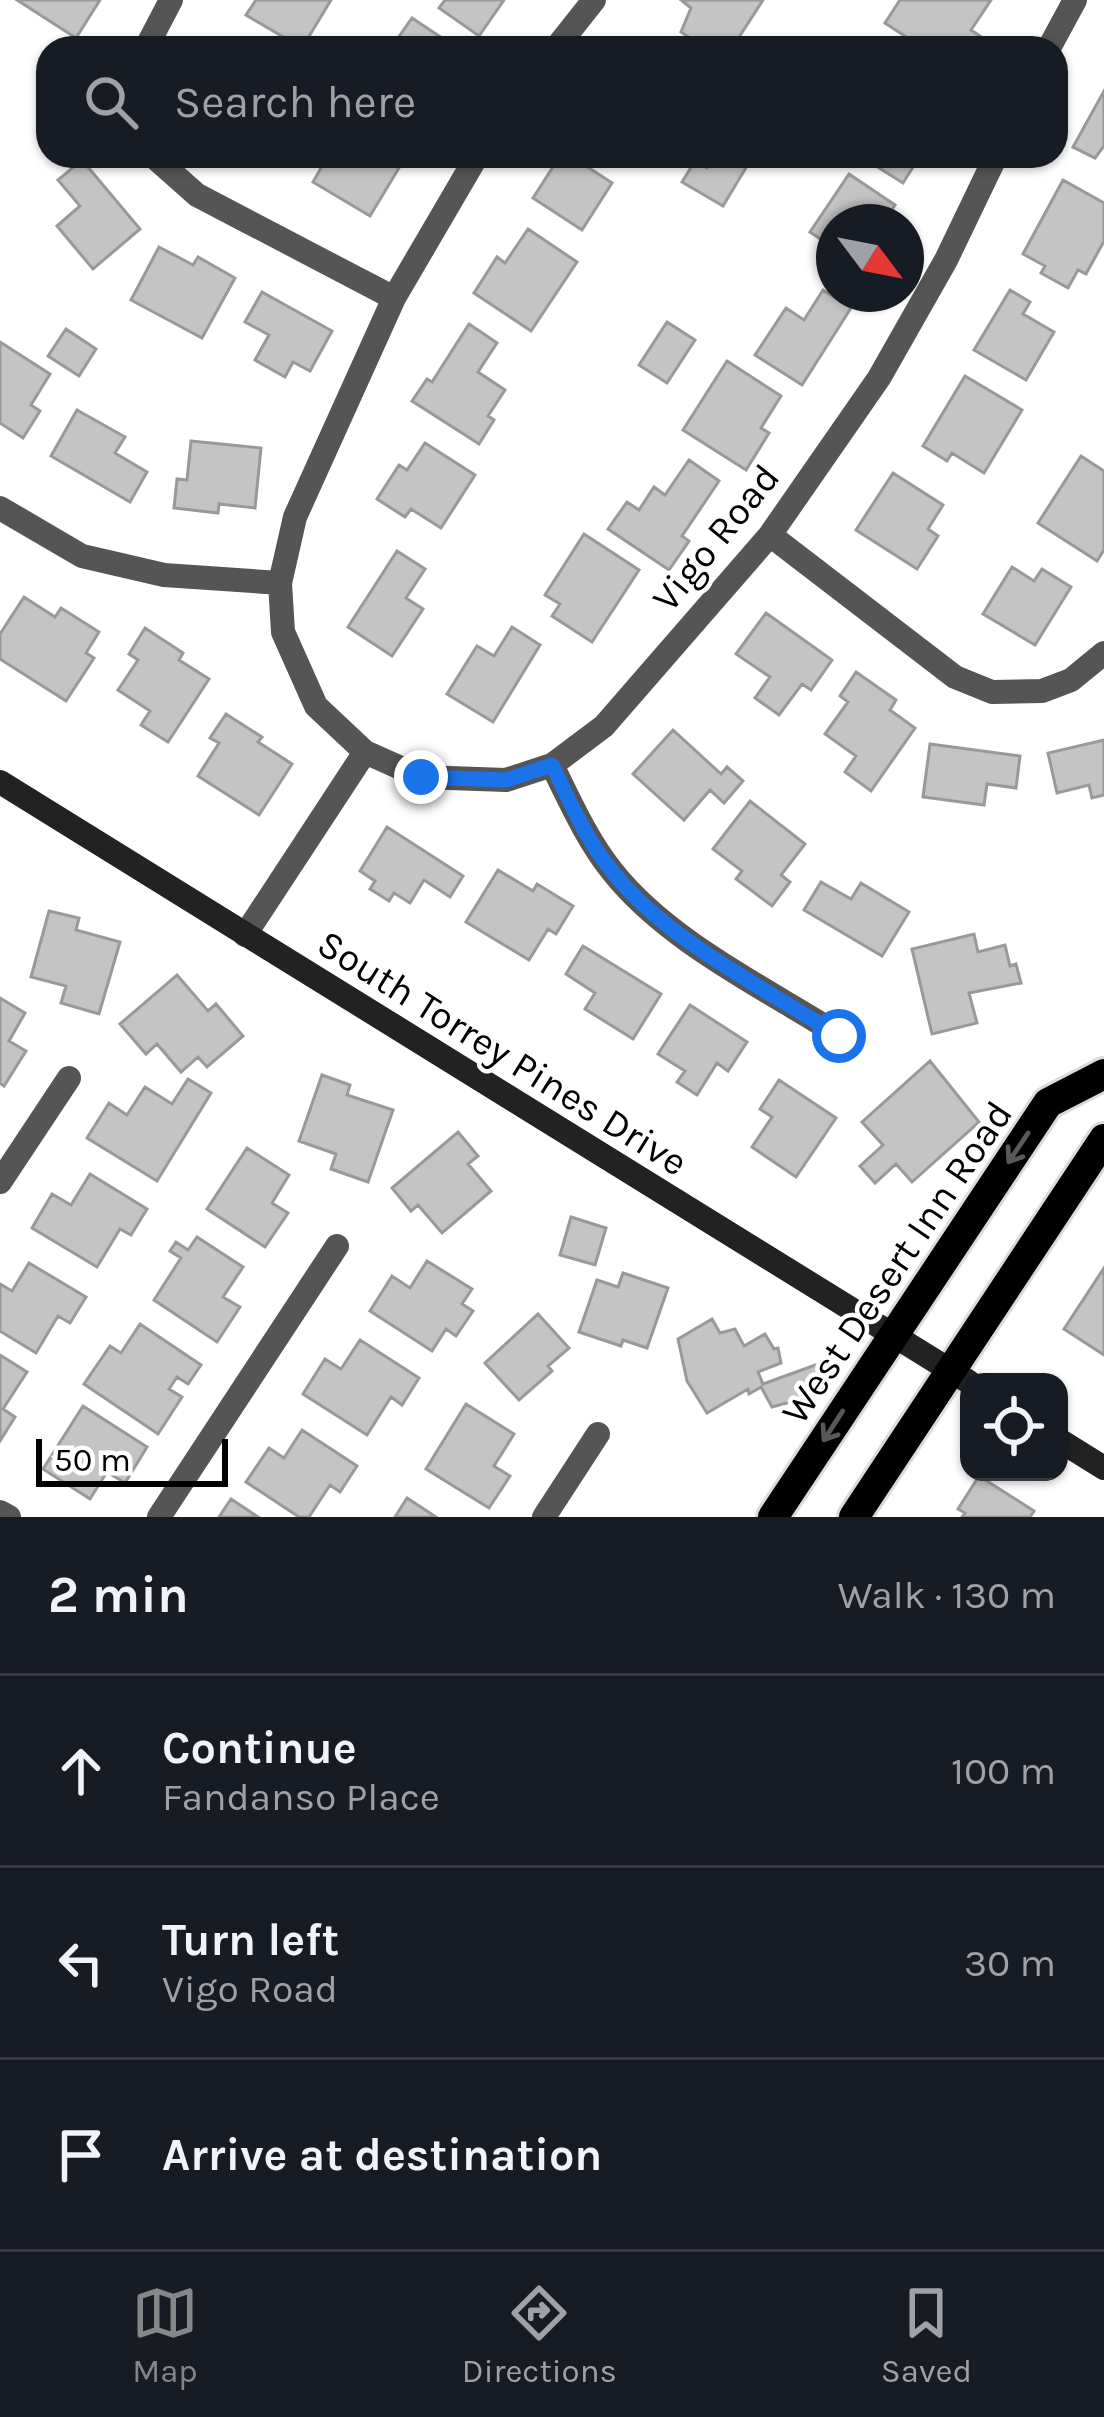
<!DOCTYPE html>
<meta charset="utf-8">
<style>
body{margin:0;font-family:Karla,sans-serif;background:#20242c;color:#f1f3f6}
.controls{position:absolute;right:36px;bottom:36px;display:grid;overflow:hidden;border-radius:24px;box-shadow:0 3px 9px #0004}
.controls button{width:108px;height:108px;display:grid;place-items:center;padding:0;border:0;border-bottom:3px solid #363941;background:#171b24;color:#f1f3f6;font:60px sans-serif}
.compass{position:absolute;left:816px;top:204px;width:108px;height:108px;border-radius:50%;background:#171b24;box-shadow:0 3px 9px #0004;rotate:122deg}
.scale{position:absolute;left:36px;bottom:30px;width:192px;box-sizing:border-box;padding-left:12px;border:6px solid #000;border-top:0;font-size:33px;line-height:42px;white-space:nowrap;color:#000;-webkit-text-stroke:9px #fff;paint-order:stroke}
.stop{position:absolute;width:36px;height:36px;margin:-27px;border:9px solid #1a73e8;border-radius:50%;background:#fff}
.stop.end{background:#1a73e8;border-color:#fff;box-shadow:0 3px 12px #0008}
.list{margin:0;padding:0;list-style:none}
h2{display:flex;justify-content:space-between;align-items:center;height:156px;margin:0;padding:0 48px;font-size:51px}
h2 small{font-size:39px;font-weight:400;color:#9ea1a6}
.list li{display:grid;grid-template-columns:78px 1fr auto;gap:36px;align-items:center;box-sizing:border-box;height:192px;padding:0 48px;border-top:3px solid #363941}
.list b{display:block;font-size:45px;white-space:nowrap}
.list p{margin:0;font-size:39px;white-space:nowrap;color:#9ea1a6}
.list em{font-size:39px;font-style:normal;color:#9ea1a6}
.icon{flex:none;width:66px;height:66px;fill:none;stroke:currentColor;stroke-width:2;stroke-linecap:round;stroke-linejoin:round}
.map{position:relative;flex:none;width:1104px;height:1517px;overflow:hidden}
.search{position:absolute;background:#171b24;box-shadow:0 3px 9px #0004;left:36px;right:36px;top:36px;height:132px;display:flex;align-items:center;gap:30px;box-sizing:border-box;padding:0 42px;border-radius:36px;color:#9ea1a6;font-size:45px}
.sheet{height:732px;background:#171b24}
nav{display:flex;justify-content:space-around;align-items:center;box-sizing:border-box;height:168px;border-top:3px solid #363941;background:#171b24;font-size:33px;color:#9ea1a6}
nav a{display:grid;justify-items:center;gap:6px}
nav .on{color:#858687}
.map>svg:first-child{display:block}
.building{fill:#c4c4c4;stroke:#999;stroke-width:3}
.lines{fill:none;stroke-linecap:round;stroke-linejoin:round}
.primary-casing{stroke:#dbdbdb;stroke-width:36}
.street{stroke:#555;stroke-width:24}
.secondary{stroke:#222;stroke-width:24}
.primary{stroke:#000;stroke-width:30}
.oneway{stroke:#595959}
.route{stroke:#1a73e8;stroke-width:15}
.labels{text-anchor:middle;stroke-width:9;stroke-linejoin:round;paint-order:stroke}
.street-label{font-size:39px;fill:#000;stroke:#fff}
</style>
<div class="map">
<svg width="1104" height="1517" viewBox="0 0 1104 1517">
<rect width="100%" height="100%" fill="#fff"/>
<path class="building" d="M17,0H100L76,38Z
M256,0H331L302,48L246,15Z
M445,0H504L479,36L439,8Z
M681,0H763L732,48H705L681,32L691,8Z
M900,0H991L971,30L980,36L973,48H923L885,23Z
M412,18L457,48H391Z
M1104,91V146L1095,158L1073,147Z
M328,156H402L405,158L370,216L313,182Z
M560,156H588L583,164L612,183L582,230L533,198Z
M714,156H753L723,206L682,182L695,161L707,168Z
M860,156H920L903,183Z
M82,160L140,229L93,269L57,226L80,206L58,180Z
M849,174L895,205L884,222H834V248L810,232Z
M1063,180L1104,203V241L1086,274L1078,270L1068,288L1041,273L1045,266L1023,254Z
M528,229L577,262L531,331L474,293L497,257L505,263Z
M159,247L193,265L198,257L235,278L202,338L131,300Z
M823,290L851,308L802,385L755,355L786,308L804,320Z
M1010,290L1030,302L1023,314L1054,332L1026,380L974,350Z
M262,292L332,331L310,371L293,362L285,377L255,360L269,335L245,322Z
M667,322L695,340L667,383L639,365Z
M469,324L497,343L478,372L505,390L488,416L494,420L479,444L412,401L427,379L432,382Z
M66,329L96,349L79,376L48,356Z
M0,342L50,374L31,405L40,411L23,438L0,423Z
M727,361L781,396L761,428L769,433L746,470L683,430Z
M965,376L1022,410L984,473L952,453L947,461L923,446Z
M77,410L125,437L115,453L147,472L130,502L51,456Z
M191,441L261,448L255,508L219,504L218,513L174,508L177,479L187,480Z
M425,443L475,475L441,528L411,509L405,517L377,499L399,465L407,470Z
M1081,456L1104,471V550L1097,561L1038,523Z
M689,460L719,481L682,536L689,541L669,570L608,529L627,502L639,510L654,487L665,495Z
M893,473L943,505L928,529L938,536L917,569L856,530Z
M584,534L639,570L592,642L552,616L560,604L545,595Z
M397,551L425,569L406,598L423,609L392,656L348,627Z
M1012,567L1034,581L1042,569L1071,587L1035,645L983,614Z
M24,597L55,617L61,608L99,632L86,653L94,658L66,701L0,659V634Z
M766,613L832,660L811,690L802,684L779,715L755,698L770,677L736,654Z
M512,627L540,645L493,722L447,694L477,646L494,656Z
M145,628L183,653L179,660L209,679L168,742L141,725L150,711L118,690L138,660L129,654Z
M856,672L896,700L890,710L915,728L871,791L845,772L856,756L825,734L848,702L840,696Z
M226,714L262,737L258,742L292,764L259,815L198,776L219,743L210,738Z
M673,730L721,774L727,767L743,781L724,803L710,790L684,820L633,774Z
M1104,740V795L1092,798L1089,785L1057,793L1048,753Z
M930,744L1020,756L1016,788L987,784L984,805L923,797Z
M750,801L805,844L781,875L790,882L772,906L736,879L742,871L713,849Z
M387,827L463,876L450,897L424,880L410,903L394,893L389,901L370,889L375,881L360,871Z
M498,870L533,891L537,884L573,906L556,934L548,929L529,960L466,922Z
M821,882L851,899L861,883L909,912L882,956L804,910Z
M49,911L79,918L76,930L120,942L99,1014L61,1003L66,986L31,977Z
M974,934L978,952L1005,945L1010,966L1016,964L1021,983L969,993L977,1023L932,1034L912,949Z
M583,946L661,994L633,1039L585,1009L595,993L566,974Z
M177,975L208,1011L216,1004L243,1036L207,1067L198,1057L181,1072L157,1044L146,1054L120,1024Z
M0,998L25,1013L9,1041L26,1051L4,1086L0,1083Z
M690,1005L747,1042L728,1071L717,1063L697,1095L677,1082L685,1071L658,1054Z
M930,1061L979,1122L912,1182L896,1164L875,1183L860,1166L883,1145L862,1122Z
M322,1075L350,1085L347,1095L393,1110L368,1182L331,1169L336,1154L299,1141Z
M188,1079L211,1093L157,1181L87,1138L109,1103L127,1115L145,1087L172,1104Z
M779,1080L836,1118L796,1177L752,1147L772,1117L760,1109Z
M458,1132L478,1156L468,1164L491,1191L442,1233L418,1205L411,1211L392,1188Z
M247,1148L289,1175L272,1203L288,1213L265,1247L207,1209Z
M90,1174L147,1209L131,1235L120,1229L97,1267L32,1228L52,1194L71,1205Z
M571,1217L606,1228L595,1265L560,1255Z
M197,1237L243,1267L223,1297L240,1307L217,1342L154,1300L181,1258L170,1251L176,1242L188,1250Z
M427,1261L472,1289L462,1304L473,1311L456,1336L446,1329L432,1351L370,1311L392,1276L410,1288Z
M29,1263L86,1297L70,1323L58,1316L36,1353L0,1331V1284L12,1291Z
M1104,1268V1355L1064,1329Z
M623,1273L668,1288L647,1348L623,1340L621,1346L579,1332L597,1280L618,1287Z
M538,1314L569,1348L548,1366L552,1371L519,1400L485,1363Z
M712,1319L720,1333L735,1329L744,1346L765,1334L774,1349L778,1348L781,1363L758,1372L763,1384L818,1364L825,1393L772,1407L761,1387L749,1394L748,1389L707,1413L687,1381L678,1339Z
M140,1324L201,1365L188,1384L177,1377L169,1389L182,1397L158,1434L84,1384L110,1346L121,1353Z
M360,1340L419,1378L402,1405L391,1397L367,1435L303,1394L325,1359L341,1369Z
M0,1355L27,1372L3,1409L15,1417L0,1441Z
M466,1404L514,1434L494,1466L510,1476L489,1508L426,1469Z
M83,1406L147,1447L125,1483L107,1472L90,1499L43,1469Z
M302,1430L357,1466L340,1492L330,1485L309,1517H299L246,1482L269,1448L284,1458Z
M979,1476L1034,1511L1030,1517H962L965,1513L958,1509Z
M407,1498L436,1517H395Z
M231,1499L258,1517H219Z"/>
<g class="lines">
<defs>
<path id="primary" d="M773,1517L1048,1103L1104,1074
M854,1517L1104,1139"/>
</defs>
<use href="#primary" class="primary-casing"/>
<path class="street" d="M146,48L171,0
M556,48L594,0
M1049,48L1075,0
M153,156L197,195L394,298
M477,156L394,298L295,517L280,583L283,632L316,706L365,752L421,777L506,780L552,765L604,726L770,535L879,378L946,260L996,156
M0,508L82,556L164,575L280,583
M770,535L955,677L992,692L1042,691L1071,680L1104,653
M552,765C570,801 587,840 612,871C667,941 765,988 839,1035
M245,935L365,752
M0,1182L69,1078
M0,1512L9,1517
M159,1517L337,1246
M544,1517L598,1434"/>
<path class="secondary" d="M0,782L969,1382
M1059,1440L1104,1468"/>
<use href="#primary" class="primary"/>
</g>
<defs><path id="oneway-shaft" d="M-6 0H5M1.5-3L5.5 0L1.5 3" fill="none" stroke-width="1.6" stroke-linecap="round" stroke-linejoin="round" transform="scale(3)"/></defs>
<g class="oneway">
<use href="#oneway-shaft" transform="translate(1018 1148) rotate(124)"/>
<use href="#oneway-shaft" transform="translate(833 1426) rotate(123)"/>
</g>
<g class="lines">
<path class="route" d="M421,777L506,780L552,765C570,801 586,840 612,871C667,941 765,988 839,1036"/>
</g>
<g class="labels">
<g class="street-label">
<text transform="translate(715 537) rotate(-51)" y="14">Vigo Road</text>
<text transform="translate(503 1052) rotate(32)" y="14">South Torrey Pines Drive</text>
<text transform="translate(896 1262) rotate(-56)" y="14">West Desert Inn Road</text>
</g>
</g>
</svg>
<div class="controls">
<button><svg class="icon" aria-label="locate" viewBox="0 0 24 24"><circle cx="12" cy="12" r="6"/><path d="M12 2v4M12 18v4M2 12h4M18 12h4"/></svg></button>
</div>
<svg class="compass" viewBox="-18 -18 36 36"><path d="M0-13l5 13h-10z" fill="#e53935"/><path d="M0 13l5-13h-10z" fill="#9ea1a6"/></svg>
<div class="scale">50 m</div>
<div class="stop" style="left:839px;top:1036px"></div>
<div class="stop end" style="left:421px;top:777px"></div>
<div class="search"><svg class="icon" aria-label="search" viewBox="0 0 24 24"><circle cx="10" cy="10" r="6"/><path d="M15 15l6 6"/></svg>Search here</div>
</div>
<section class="sheet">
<h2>2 min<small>Walk · 130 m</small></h2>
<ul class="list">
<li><svg class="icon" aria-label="ahead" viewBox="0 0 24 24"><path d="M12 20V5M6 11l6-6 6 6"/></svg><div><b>Continue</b><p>Fandanso Place</p></div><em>100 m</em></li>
<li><svg class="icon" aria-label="left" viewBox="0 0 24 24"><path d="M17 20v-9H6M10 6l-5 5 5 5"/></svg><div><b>Turn left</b><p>Vigo Road</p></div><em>30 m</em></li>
<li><svg class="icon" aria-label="arrive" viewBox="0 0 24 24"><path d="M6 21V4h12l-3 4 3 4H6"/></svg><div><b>Arrive at destination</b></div></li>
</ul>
</section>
<nav>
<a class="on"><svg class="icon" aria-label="map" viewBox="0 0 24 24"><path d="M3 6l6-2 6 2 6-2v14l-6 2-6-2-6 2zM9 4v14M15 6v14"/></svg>Map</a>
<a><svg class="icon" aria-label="directions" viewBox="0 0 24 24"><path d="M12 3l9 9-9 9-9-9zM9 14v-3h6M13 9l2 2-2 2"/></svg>Directions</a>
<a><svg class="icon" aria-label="saved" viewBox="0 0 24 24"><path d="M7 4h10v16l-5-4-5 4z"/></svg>Saved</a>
</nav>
